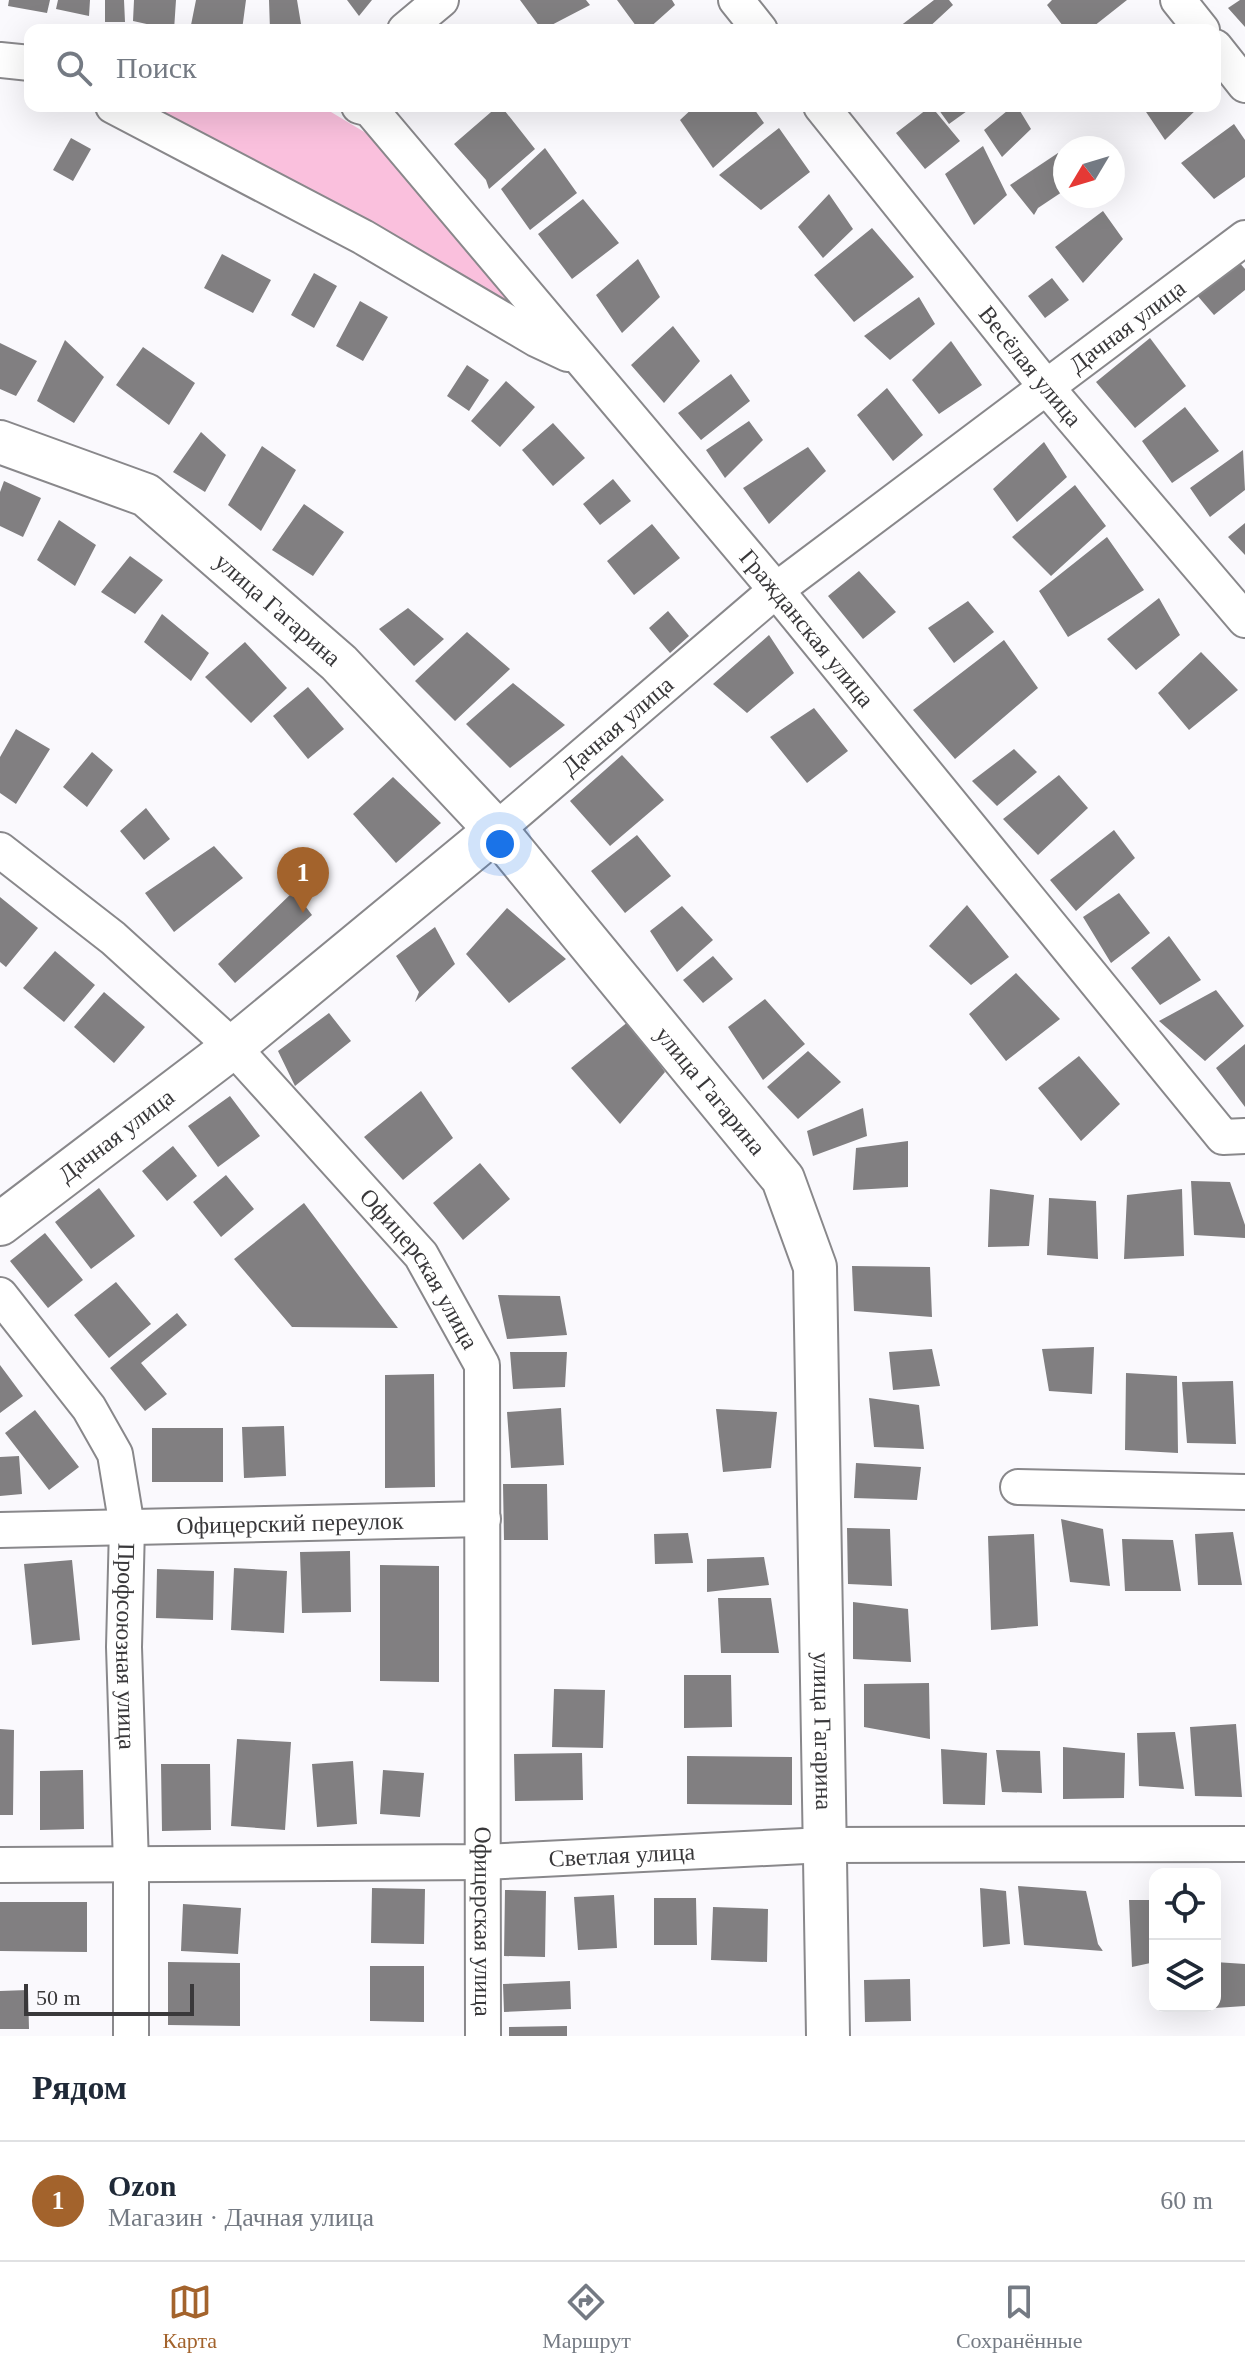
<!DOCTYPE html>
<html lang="ru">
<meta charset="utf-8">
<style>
body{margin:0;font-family:Georgia,serif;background:#f6f6f7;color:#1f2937}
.controls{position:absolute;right:24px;bottom:24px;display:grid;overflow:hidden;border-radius:16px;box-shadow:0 8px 32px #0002}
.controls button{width:72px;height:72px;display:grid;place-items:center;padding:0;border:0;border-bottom:2px solid #e0e1e3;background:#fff;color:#1f2937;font:40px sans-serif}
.compass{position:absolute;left:1053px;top:136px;width:72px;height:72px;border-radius:50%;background:#fff;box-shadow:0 8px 32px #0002;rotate:232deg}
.scale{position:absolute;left:24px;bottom:20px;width:170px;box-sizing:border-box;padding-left:8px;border:4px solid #39383a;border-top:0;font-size:22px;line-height:28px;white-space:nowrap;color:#39383a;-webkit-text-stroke:6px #faf9fd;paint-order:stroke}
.you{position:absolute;left:500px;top:844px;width:28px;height:28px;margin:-20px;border:6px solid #fff;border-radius:50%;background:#1a73e8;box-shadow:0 0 0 12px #1a73e833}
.badge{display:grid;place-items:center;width:52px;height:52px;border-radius:50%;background:#a3632c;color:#fff;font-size:26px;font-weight:700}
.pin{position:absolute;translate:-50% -66px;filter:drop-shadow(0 2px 4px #0008)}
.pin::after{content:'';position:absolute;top:42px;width:28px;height:24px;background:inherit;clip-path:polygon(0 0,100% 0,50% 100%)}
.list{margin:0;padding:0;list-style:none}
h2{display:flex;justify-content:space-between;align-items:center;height:104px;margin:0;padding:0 32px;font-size:34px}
h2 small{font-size:26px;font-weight:400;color:#747a83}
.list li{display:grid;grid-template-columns:52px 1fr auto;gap:24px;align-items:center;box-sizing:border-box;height:120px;padding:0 32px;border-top:2px solid #e0e1e3}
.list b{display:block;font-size:30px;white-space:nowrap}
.list p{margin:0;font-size:26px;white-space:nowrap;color:#747a83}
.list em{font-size:26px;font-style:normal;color:#747a83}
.icon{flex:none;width:44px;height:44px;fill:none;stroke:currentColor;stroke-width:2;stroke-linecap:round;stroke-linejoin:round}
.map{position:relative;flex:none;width:1245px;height:2036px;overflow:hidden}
.search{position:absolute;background:#fff;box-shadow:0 8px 32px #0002;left:24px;right:24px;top:24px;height:88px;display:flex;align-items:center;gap:20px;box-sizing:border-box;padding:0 28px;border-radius:16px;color:#747a83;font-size:30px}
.sheet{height:224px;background:#fff}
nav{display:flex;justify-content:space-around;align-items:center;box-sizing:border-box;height:112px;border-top:2px solid #e0e1e3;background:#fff;font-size:22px;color:#747a83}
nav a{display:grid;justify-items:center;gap:4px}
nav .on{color:#a3632c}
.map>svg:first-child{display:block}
.green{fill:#fac0dd}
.building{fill:#817f81}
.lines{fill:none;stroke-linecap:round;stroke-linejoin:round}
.minor-casing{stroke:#89888b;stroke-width:38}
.major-casing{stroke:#89888b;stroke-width:46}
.minor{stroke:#fff;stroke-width:34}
.major{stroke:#fff;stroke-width:42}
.labels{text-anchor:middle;stroke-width:8;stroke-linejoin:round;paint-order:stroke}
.street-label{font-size:24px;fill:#39383a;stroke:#faf9fd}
</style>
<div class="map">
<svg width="1245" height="2036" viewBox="0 0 1245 2036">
<rect width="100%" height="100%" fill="#faf9fd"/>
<path class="green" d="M127,106H318L326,109L376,139L547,334Z"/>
<path class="building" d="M9,0H50L47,13L8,6Z
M58,0H90L89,16L56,9Z
M105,0H124L125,22H105Z
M134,0H176L174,30L133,21Z
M196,0H246L242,30H218L191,25Z
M269,0H297L302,30H270Z
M347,0H372L359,16Z
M520,0H586L590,5L542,30Z
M617,0H672L675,5L647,30H639Z
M934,0H949L953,5L926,30H895Z
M1052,0H1127L1089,30H1066L1047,5Z
M1240,0H1245V27L1228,8Z
M498,106H501L535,149L489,189L486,180L454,144Z
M695,106H752L764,123L713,168L680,120Z
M931,106L960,141L925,169L896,133Z
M936,106H974L949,124Z
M1013,106H1017L1031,129L1002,157L984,130Z
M1142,106H1200L1165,140Z
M1234,124L1245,140V177L1214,199L1181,163Z
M779,128L810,172L761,210L719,175Z
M71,138L91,149L73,181L53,170Z
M983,146L1007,195L974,225L945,174Z
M545,148L577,193L530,230L501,189Z
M1058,153L1065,163V190L1038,208L1034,215L1010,185Z
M829,194L853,229L823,258L798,227Z
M583,199L619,243L572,279L538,234Z
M1103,211L1123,239L1083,283L1055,247Z
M872,228L914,277L854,322L814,275Z
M222,254L271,280L253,313L204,288Z
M638,259L660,297L622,333L596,295Z
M1238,261L1245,269V290L1214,315L1196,294Z
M314,273L337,286L314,328L291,315Z
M1052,278L1069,300L1045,318L1028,296Z
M919,297L935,324L890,360L864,336Z
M360,301L388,317L363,361L336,346Z
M673,326L700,361L664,403L631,365Z
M1150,338L1186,386L1135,428L1096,382Z
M65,340L104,377L74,423L37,401Z
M951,341L982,385L939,414L912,380Z
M0,343L37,361L16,396L0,389Z
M143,347L195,383L169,425L116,385Z
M467,365L489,380L469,411L447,396Z
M731,374L750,401L701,440L678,413Z
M506,381L535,407L500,447L471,421Z
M887,388L923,435L893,461L857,415Z
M1185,407L1219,451L1172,483L1142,441Z
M749,421L763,440L725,478L706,450Z
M553,423L585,458L553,486L522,450Z
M201,432L226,455L205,492L173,472Z
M1044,442L1067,477L1017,522L993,489Z
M262,446L296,470L261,531L228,505Z
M808,447L826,471L769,524L743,488Z
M1243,450L1245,490L1210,517L1190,488Z
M613,479L631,501L600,525L583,504Z
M4,481L41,498L23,537L0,526V492Z
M1075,485L1106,526L1051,576L1012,537Z
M304,504L344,532L313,576L272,550Z
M59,520L96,545L75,586L37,560Z
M1245,523V555L1228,537Z
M652,524L680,558L634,595L607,561Z
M1107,537L1144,590L1068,637L1039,591Z
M130,556L163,580L135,614L101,592Z
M859,571L896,612L863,639L828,596Z
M1159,598L1180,635L1136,670L1107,639Z
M968,601L994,632L954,663L928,628Z
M408,608L444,639L414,666L379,629Z
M668,611L689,636L670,653L649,628Z
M162,614L209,653L191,681L144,642Z
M467,632L510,669L455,721L415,681Z
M769,635L794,673L747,713L713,684Z
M1004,640L1038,688L955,759L913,710Z
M245,642L287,688L251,723L205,677Z
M1201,652L1238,690L1189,730L1158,693Z
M513,683L565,725L510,768L466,724Z
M308,687L344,729L308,759L273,716Z
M814,708L848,751L807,783L770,737Z
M16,729L50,749L16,804L0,793V757Z
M1014,749L1037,772L997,806L972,781Z
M92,752L113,770L87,807L63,787Z
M622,755L664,800L610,846L570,801Z
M1059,775L1088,808L1038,855L1003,819Z
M393,777L441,823L396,863L353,814Z
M146,808L170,839L144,860L120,831Z
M1114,830L1135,858L1076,911L1050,880Z
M637,835L671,876L625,913L591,871Z
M214,846L243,878L174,932L145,893Z
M294,891L312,915L235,983L218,964Z
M1119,893L1150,933L1111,963L1083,917Z
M0,897L38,928L6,967L0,962Z
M967,905L1009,957L971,985L929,946Z
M682,906L713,940L677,972L650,931Z
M507,908L566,959L509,1003L466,954Z
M435,927L455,964L415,1002L419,992L396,956Z
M1169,936L1201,980L1160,1005L1131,968Z
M55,951L95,985L64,1022L23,988Z
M713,956L733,979L703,1003L683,980Z
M1016,973L1060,1019L1006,1061L969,1014Z
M1216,990L1244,1026L1205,1061L1159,1021Z
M104,992L145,1027L114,1063L74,1027Z
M765,999L805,1044L763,1080L728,1027Z
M329,1013L351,1041L295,1086L278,1051Z
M629,1021L665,1072L620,1124L571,1068Z
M1245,1044V1107L1216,1068Z
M808,1051L841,1082L798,1119L767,1087Z
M1079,1056L1120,1104L1081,1141L1038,1088Z
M421,1091L453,1138L403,1180L364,1137Z
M230,1096L260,1136L218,1167L188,1126Z
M863,1108L867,1136L813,1156L807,1131Z
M908,1141V1187L853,1190L856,1148Z
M173,1146L197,1176L167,1201L142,1171Z
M480,1163L510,1199L463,1240L433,1203Z
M226,1175L254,1209L221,1237L193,1202Z
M1191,1181L1230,1182L1245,1225V1238L1194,1235Z
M99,1188L135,1236L91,1269L55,1222Z
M990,1189L1034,1195L1029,1246L988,1247Z
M1182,1189L1184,1256L1124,1259L1127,1195Z
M1049,1198L1096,1201L1098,1259L1047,1255Z
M304,1203L398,1328L292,1327L234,1259Z
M45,1233L83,1280L48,1308L10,1261Z
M852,1266L930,1267L932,1317L854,1311Z
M116,1282L151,1324L109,1358L74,1315Z
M498,1295L560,1296L567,1335L507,1339Z
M177,1313L187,1325L141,1363L167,1394L145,1411L110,1368Z
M1094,1347L1092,1394L1049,1391L1042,1349Z
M932,1349L940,1386L893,1390L889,1352Z
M510,1352H567L565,1387L513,1389Z
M0,1365L23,1396L0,1413Z
M1126,1373L1177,1376L1178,1453L1125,1450Z
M434,1374L435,1487L385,1488V1375Z
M1233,1381L1236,1444L1187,1443L1182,1382Z
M869,1398L919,1405L924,1449L874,1447Z
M561,1408L564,1465L511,1468L507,1412Z
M716,1409L777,1412L771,1468L723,1472Z
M35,1410L79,1467L49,1490L5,1433Z
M284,1426L286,1476L244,1478L242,1427Z
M152,1428H223V1482H152Z
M19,1456L22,1494L0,1496V1457Z
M856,1463L921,1467L917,1500L854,1498Z
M503,1484H547L548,1540H504Z
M1061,1519L1103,1529L1110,1586L1070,1582Z
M847,1528L890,1529L892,1586L848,1584Z
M1233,1532L1242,1585H1198L1195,1534Z
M688,1533L693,1563L655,1564L654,1534Z
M1034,1534L1038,1626L991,1630L988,1536Z
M1122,1539L1173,1540L1181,1591H1125Z
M350,1551L351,1612L302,1613L300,1552Z
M764,1557L769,1585L707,1592V1559Z
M72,1560L80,1640L32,1645L24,1564Z
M380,1565L439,1566V1682L380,1681Z
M234,1568L287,1571L284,1633L231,1630Z
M157,1569L214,1571L213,1620L156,1618Z
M718,1598H771L779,1653H721Z
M853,1602L908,1609L911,1662L853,1659Z
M684,1675H731L732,1727L684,1728Z
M929,1683L930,1739L864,1727V1684Z
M554,1689L605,1690L603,1748L552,1747Z
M1236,1724L1242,1797L1195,1796L1190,1727Z
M0,1729L14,1730L13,1815H0Z
M1175,1732L1184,1789L1139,1786L1137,1733Z
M237,1739L291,1742L285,1830L231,1826Z
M1063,1747L1125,1753L1124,1798L1063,1799Z
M941,1749L987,1753L985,1805L943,1804Z
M996,1750L1040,1751L1042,1793L1002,1792Z
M582,1753L583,1800L515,1801L514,1754Z
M687,1756L792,1757V1805L687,1804Z
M353,1761L357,1824L317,1827L312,1764Z
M161,1764H210L211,1830L162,1831Z
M83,1770L84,1829L40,1830V1771Z
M383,1770L424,1773L420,1817L380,1814Z
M1018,1886L1086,1891L1098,1944L1103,1951L1024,1945Z
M372,1888L425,1889L424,1944L371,1943Z
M980,1888L1006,1891L1010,1944L983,1947Z
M505,1890L546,1891L545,1957L504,1956Z
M614,1895L617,1948L578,1950L574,1897Z
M654,1898H696L697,1945H654Z
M1129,1900H1155V1962L1132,1967Z
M0,1902H87V1952L0,1951Z
M183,1904L241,1908L238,1954L181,1951Z
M713,1907L768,1909L767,1962L711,1960Z
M168,1962L240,1963V2026L168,2025Z
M1215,1962L1245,1964V2006L1215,2008Z
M370,1966H424V2022L370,2021Z
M910,1979L911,2021L865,2022L864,1980Z
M570,1981L571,2009L504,2012L503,1984Z
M28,1990L29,2029H0V1991Z
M567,2026V2036H509V2027Z"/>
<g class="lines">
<defs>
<g id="minor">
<path d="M736,0L760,30"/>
<path d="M1178,0L1202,30"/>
<path d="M405,30L441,0"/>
<path d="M1215,47L1245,85"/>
<path d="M0,60L30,63"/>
<path d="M113,106L363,237L536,339L568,354"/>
<path id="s1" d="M359,106L370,109L776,590L1223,1137L1245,1136"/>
<path id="s2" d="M821,106L1047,388L1245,620"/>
<path id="s3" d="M496,830L776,590L1245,238"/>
<path id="s4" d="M0,850L113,938L233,1047L421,1255L482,1365L483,2036"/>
<path id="s5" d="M0,1295L89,1408L115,1454L127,1527L124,1647L131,1864V2036"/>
<path d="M1018,1487L1245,1492"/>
<path id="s6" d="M0,1530L483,1519"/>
<path id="s7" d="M0,1865L483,1862L825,1845L1245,1844"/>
</g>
<g id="major">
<path id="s8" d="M0,442L146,495L339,663L496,830L783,1179L815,1267L828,2036"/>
<path id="s9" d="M0,1224L233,1047L496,830"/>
</g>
</defs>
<use href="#minor" class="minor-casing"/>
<use href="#major" class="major-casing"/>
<use href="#minor" class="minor"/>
<use href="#major" class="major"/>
</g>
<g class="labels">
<g class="street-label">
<text dy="8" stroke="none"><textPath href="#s3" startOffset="808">Дачная улица</textPath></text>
<text dy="8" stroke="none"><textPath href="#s2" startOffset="334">Весёлая улица</textPath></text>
<text dy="8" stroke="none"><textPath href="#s8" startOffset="330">улица Гагарина</textPath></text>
<text dy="8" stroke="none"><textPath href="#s1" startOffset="690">Гражданская улица</textPath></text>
<text dy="8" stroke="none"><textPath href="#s3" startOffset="160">Дачная улица</textPath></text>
<text dy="8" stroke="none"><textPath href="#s8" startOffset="978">улица Гагарина</textPath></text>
<text dy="8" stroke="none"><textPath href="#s9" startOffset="146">Дачная улица</textPath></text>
<text dy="8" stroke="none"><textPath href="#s4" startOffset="596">Офицерская улица</textPath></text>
<text dy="8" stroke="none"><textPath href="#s6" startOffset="290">Офицерский переулок</textPath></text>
<text dy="8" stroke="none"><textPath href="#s5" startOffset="390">Профсоюзная улица</textPath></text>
<text dy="8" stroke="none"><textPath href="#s8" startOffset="1650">улица Гагарина</textPath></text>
<text dy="8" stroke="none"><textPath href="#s7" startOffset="622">Светлая улица</textPath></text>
<text dy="8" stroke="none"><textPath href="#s4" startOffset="1268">Офицерская улица</textPath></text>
</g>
</g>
</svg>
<div class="controls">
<button><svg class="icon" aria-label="locate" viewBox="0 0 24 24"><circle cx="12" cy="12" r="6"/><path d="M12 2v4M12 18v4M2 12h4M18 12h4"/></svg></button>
<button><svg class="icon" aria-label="layers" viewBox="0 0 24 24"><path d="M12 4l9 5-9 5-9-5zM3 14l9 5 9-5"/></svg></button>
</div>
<svg class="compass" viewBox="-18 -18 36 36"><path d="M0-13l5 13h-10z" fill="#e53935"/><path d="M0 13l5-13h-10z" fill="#747a83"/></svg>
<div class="scale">50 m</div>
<div class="you"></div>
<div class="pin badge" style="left:303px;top:913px">1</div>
<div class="search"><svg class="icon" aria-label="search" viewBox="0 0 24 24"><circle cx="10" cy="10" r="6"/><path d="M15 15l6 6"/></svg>Поиск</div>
</div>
<section class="sheet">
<h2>Рядом<small></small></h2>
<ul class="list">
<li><span class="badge">1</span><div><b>Ozon</b><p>Магазин · Дачная улица</p></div><em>60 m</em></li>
</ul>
</section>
<nav>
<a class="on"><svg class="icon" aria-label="map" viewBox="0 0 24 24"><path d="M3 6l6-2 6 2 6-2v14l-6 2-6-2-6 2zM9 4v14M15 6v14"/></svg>Карта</a>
<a><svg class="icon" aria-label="directions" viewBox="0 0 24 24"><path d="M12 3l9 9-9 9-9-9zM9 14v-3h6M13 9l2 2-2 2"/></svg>Маршрут</a>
<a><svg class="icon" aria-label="saved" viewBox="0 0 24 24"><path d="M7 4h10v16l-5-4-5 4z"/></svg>Сохранённые</a>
</nav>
